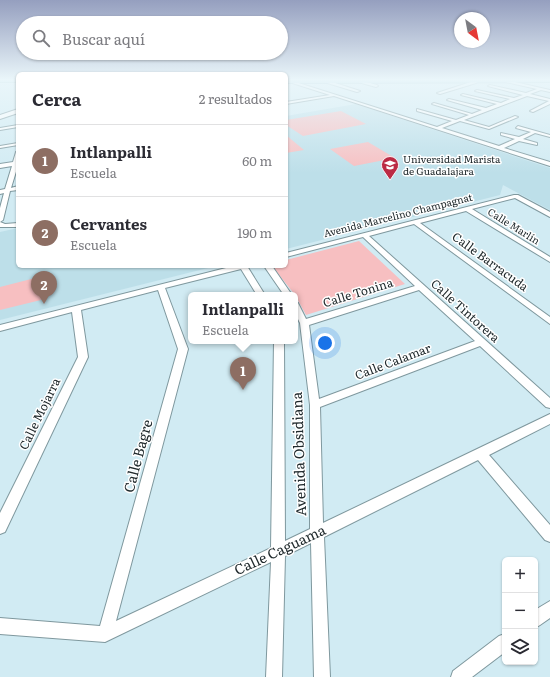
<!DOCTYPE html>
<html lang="es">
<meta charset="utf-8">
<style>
body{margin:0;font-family:Literata,serif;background:#f2f2f3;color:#2b2b33}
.controls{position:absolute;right:12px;bottom:12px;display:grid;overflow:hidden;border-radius:6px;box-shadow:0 1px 3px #0004}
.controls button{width:36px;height:36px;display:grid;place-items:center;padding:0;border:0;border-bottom:1px solid #e1e1e2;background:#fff;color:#2b2b33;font:20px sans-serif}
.compass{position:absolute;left:454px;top:12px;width:36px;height:36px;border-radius:50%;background:#fff;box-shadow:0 1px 3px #0004;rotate:148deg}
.you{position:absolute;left:325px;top:343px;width:14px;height:14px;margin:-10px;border:3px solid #fff;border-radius:50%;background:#1a73e8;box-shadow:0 0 0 6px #1a73e833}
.badge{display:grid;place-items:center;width:26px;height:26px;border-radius:50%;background:#d93025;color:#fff;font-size:13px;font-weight:700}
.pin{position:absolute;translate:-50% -33px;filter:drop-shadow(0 1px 2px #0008)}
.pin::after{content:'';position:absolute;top:21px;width:14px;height:12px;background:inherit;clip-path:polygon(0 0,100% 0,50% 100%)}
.popup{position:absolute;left:188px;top:292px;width:110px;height:52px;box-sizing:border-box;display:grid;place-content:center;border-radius:6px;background:#fff;filter:drop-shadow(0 1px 3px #0005);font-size:13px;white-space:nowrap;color:#7c7c81}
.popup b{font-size:15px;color:#2b2b33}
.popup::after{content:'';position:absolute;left:50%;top:100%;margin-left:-8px;border:8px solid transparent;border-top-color:#fff}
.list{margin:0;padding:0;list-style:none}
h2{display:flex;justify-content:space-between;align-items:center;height:52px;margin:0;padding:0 16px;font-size:17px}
h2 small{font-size:13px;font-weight:400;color:#7c7c81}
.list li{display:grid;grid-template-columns:26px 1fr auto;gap:12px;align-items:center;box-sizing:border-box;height:72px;padding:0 16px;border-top:1px solid #e1e1e2}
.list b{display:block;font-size:15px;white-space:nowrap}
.list p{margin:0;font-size:13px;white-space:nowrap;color:#7c7c81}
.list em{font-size:13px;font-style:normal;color:#7c7c81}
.icon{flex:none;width:22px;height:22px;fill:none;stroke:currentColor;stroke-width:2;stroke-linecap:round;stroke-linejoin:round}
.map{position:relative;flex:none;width:550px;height:677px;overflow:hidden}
.search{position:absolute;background:#fff;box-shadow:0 1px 3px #0004;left:16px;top:16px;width:272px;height:44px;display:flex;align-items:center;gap:10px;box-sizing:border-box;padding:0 14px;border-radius:22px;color:#7c7c81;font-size:15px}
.panel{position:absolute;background:#fff;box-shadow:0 1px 3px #0004;left:16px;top:72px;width:272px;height:196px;border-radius:6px}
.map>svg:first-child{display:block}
.built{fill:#bddfe9}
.green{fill:#f7bfc1}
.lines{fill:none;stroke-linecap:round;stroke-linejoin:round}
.street-casing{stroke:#7f989e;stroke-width:2}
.secondary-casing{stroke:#7f989e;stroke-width:2}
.primary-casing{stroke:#3b7d8d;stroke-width:2}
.street{fill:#fff;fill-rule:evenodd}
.secondary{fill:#fff;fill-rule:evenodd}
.primary{fill:#92ccda;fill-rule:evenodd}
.labels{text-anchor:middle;stroke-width:3;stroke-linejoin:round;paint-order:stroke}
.far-poi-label{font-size:10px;fill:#202a2d;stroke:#fff;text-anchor:start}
.far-street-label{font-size:10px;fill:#202a2d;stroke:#fff}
.street-label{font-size:12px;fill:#202a2d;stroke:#fff}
.near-street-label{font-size:14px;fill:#202a2d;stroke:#fff}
</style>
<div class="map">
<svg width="550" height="677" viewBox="0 0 550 677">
<rect width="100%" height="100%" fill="#d1ebf3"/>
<path class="built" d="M356,104L550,168V210L503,185L500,195L286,249V116Z
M18,228V266H216L0,320V232Z"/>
<path class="green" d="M341,111L366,124L303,136L286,125V120Z
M286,135L304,150L286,153Z
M368,142L395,158L354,166L330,149Z
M359,241L405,284L306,315L295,295L272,266H286V260Z
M39,277L41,300L0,310V287Z"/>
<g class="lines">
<defs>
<path id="street" d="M286,79L437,127L452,121L417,111V109L456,120L469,115L432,104L434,103L472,114L482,110L447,100L449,99L486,108L497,104L461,95L463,94L501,103L510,99L475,91L477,90L514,98L523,95L488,86L490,85L526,93L537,89L501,81L502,79L550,90V92L541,90L530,94L550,99V104L533,112L530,111L549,101L527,96L464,120L489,127L515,116L518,117L489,129L460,121L442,128L499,146L515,139L501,135V133L519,137L531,132L516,128L518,126L550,135V137L535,133L523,139L537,143V145L519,141L504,148L550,162V166L334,96L286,104V102L330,95L286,81Z
M475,79L480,80L476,83L440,94L437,93L474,81L476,80Z
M324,80H326L360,91L357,92L324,82Z
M359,80L377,85L378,86L376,87L358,82Z
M18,125V127L0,130V128Z
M18,143V145L0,148V146Z
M18,151V165L11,188L18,186V190L10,191L3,220L0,222V208L4,193L0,194V190L5,189L12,166L0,168V164L13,162L16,152Z
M514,195H518L550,212V217L515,198L472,209L550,257V262L466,211L420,223L550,317V324L414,224L369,236L550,398V408L546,407L480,346L320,407L323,523L550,414V424L489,455L550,525V542L545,540L478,460L324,537L330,677H314L311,543L285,556L282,677H266L271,562L105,642L0,634V618L100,626L178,349L158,290L81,310L88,357L5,532L0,534V513L78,357L72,312L0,331V325L234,266H247L265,295H257L241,269L165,288L188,349L116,621L271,548L274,341H284L285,541L310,529V405L300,323L295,313V302L298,303L306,319L415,286L363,237L286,257V253ZM419,290L475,341L319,399L309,325Z
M0,222L5,224L18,223V227H0Z
M264,266H272L292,295H284Z
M550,601V618L540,625L535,628V610Z
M505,634V652L472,677H451L453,671L499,636Z"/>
<path id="secondary" d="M18,109V113L0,119V115Z"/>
<path id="primary" d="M0,79H18V82H0Z
M286,79H550V82L286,83Z"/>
</defs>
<use href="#street" class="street-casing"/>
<use href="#secondary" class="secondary-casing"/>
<use href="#primary" class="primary-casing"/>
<use href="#street" class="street"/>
<use href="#secondary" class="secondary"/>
<use href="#primary" class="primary"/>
</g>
<linearGradient id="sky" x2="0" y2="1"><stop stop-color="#959fbf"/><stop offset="0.46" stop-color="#eaf6fa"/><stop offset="1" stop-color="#eaf6fa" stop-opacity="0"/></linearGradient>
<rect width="550" height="173" fill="url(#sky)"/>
<defs>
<symbol id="university-pin" viewBox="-11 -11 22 30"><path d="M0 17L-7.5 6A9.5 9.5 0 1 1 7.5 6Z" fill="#bb2a44" stroke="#fff"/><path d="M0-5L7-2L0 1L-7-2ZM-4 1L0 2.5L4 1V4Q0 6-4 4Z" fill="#fff"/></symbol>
</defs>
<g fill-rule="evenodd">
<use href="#university-pin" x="380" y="155" width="20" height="27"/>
</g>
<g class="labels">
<g class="far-poi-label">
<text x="403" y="163">Universidad Marista<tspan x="403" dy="12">de Guadalajara</tspan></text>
</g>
<g class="far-street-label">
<text transform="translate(398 215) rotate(-14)" y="4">Avenida Marcelino Champagnat</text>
<text transform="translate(514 226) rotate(32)" y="4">Calle Marlín</text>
</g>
<g class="street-label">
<text transform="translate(490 262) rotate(36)" y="4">Calle Barracuda</text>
<text transform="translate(358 293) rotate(-17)" y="4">Calle Tonina</text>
<text transform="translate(465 311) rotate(42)" y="4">Calle Tintorera</text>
<text transform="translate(393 362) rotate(-21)" y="4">Calle Calamar</text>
<text transform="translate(40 414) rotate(-64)" y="4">Calle Mojarra</text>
</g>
<g class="near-street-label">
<text transform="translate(299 454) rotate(-92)" y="5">Avenida Obsidiana</text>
<text transform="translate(138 456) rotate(-75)" y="5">Calle Bagre</text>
<text transform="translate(280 550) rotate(-25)" y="5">Calle Caguama</text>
</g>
</g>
</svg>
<div class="controls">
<button>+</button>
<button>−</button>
<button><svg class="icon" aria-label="layers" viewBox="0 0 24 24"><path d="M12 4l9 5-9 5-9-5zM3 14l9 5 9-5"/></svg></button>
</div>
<svg class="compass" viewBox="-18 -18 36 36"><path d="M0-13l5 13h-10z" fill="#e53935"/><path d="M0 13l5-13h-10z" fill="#7c7c81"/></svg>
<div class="you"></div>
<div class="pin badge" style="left:243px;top:390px;background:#8d6e63">1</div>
<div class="popup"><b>Intlanpalli</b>Escuela</div>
<div class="pin badge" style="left:44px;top:304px;background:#8d6e63">2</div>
<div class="search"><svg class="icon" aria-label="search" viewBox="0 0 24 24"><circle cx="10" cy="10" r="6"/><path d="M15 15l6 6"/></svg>Buscar aquí</div>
<section class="panel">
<h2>Cerca<small>2 resultados</small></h2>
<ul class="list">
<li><span class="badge" style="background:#8d6e63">1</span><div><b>Intlanpalli</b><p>Escuela</p></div><em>60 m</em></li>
<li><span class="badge" style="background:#8d6e63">2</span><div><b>Cervantes</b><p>Escuela</p></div><em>190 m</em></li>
</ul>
</section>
</div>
